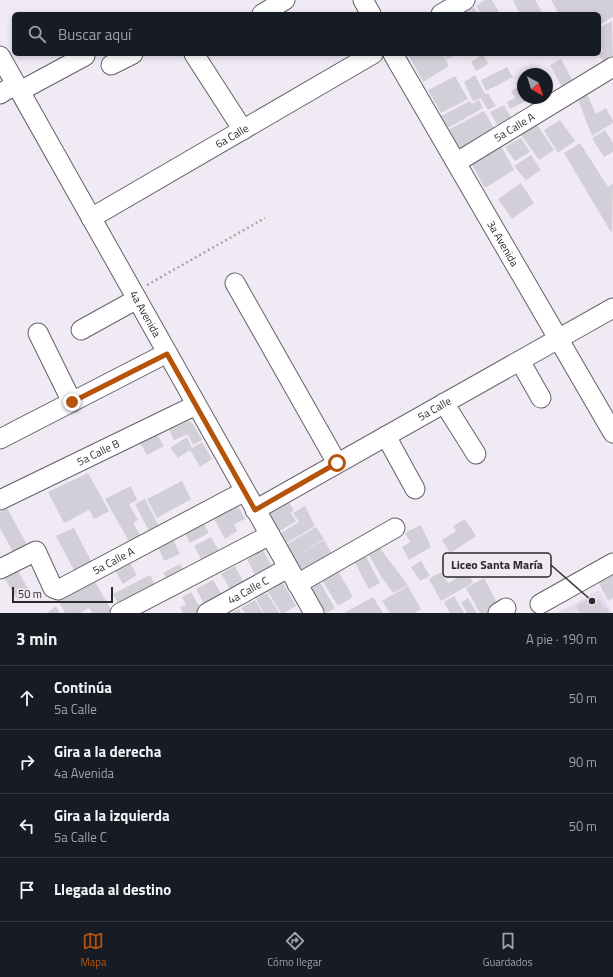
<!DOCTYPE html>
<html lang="es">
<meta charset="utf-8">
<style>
body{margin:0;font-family:"Titillium Web",sans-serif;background:#20242c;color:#f1f3f6}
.compass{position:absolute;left:517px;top:68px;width:36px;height:36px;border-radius:50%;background:#171b24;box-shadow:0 2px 6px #0003;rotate:141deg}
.scale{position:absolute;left:12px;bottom:10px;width:101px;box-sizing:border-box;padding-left:4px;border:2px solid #2b292c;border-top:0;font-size:11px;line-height:14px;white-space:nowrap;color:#2b292c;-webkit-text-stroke:3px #efeaf4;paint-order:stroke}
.stop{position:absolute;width:12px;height:12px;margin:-9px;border:3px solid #b45309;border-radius:50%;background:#fff}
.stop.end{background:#b45309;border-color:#fff;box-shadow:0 1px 4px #0008}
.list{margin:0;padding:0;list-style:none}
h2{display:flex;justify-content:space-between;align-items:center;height:52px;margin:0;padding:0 16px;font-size:17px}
h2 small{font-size:13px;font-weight:400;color:#9ea1a6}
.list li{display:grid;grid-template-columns:26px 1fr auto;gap:12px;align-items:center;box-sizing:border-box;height:64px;padding:0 16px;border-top:1px solid #363941}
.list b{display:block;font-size:15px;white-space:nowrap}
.list p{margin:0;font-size:13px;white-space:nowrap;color:#9ea1a6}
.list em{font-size:13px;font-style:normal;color:#9ea1a6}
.icon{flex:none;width:22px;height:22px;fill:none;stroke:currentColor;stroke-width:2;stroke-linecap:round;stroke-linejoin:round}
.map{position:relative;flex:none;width:613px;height:613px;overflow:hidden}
.search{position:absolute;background:#171b24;box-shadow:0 2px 6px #0003;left:12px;right:12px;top:12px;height:44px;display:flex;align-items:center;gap:10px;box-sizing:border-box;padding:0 14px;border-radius:6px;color:#9ea1a6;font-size:15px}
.sheet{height:308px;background:#171b24}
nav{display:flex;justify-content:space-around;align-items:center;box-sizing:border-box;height:56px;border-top:1px solid #363941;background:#171b24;font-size:11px;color:#9ea1a6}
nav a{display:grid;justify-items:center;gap:2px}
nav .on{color:#b45309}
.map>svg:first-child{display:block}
.built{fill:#e4dced}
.building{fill:#d3cfd8}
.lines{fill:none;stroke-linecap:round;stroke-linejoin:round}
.minor-casing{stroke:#646068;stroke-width:21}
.path{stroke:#a9a5ad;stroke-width:2.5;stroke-dasharray:2 3;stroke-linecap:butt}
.minor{stroke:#fff;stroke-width:19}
.route{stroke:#b45309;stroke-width:5}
.labels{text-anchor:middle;stroke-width:3.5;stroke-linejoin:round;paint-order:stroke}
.street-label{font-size:11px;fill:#2b292c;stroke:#efeaf4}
.leader{fill:none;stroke:#2b292c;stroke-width:1.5}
.callout-dot{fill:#2b292c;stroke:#efeaf4;stroke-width:1.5}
.callout{fill:#efeaf4;stroke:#2b292c;stroke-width:1.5}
.callout-label{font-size:12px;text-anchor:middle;font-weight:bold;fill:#2b292c}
</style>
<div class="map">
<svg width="613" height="613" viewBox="0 0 613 613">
<rect width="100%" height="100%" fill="#efeaf4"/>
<path class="built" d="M599,590L612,613H557Z"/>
<path class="building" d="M485,0H492L500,14H481L476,6Z
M513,0H535L543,14H520Z
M551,0H613V17L599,25V14H559Z
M474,7L478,14H460Z
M612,21L613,65L607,68L599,55V53L603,51L599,42V28Z
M408,54H443L449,66L423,82Z
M444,54H457L447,59Z
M477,54H483L488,64L476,71L471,62L479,57Z
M561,59L573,81L561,86L550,65Z
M507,67L513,77L486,91L481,80Z
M475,75L485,94L488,93L496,106L488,110L481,98L473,101L464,82Z
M455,76L468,99L441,113L428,90Z
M518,87L526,101L510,109L507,102L515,98L511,91Z
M586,92L596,114L606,108L613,121V123L592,136L577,97Z
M479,100L483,108L448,128L441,116L470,101L472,104Z
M504,105L512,119L499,128L490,112Z
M484,111L497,133L477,144L475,140L459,149L448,130Z
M560,120L575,141L558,153L544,130Z
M535,122L554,150L539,160L519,132Z
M605,130L613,143V152L604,157L592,138Z
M521,138L530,152L515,161L505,147Z
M580,143L608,187L613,184L612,234L564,153Z
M500,144L514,170L485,188L470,161Z
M531,155L541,170L526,180L514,166Z
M521,183L534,203L512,219L498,199Z
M189,421L193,424L202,440L193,445L188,434L174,440L169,430Z
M157,434L164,446L147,455L140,443Z
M187,437L192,448L202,442L212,459L200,467L190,450L178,458L170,448Z
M88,473L109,511L94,519L89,510L64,523L48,492Z
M182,481L191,499L157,518L147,499Z
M131,486L137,500L129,504L138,520L133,523L142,538L131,545L105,499Z
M286,498L294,510L291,513L296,521L278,532L266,511Z
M145,499L161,530L151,535L135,504Z
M237,504L245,519L234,524L237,531L225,539L213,517Z
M305,506L315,526L285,544L279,534L299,522L293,513Z
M7,508L30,550L16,558L0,528V512Z
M201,519L209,533L190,543L182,528Z
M465,519L476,536L450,553L442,540L456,531L453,526Z
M421,525L431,547L409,560L402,547L410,542L405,533Z
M316,527L324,539L293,558L286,545Z
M74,528L93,565L76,574L56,536Z
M171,535L180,554L164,561L156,542Z
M211,537L222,556L205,566L194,546Z
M324,540L334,557L302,575L293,558Z
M375,542L408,585L393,593L381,576L365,548Z
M262,548L274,571L258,580L246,557Z
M364,553L380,583L369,589L353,559Z
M129,561L137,575L123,584L114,569Z
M421,561L430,576L420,581L411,567Z
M462,561L473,583L441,601L429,579L441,572L448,583L456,579L449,567Z
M180,564L186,575L170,584L163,573Z
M235,566L246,587L233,594L221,574Z
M613,566V598L608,601L595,575Z
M17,569L31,594L18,601L3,576Z
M338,571L353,597L338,606L322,580Z
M150,575L157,589L122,610L113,594Z
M93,578L113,613H92L89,608L80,613H65L56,597Z
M484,578L501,610L495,613H480L466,588Z
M213,580L224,598L206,607L196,589Z
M319,581L335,608L326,613H318L304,589Z
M283,583L296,606L284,613H281L268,592Z
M408,586L421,609L415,613H390L382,601Z
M191,592L202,611L197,613H183L180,607L186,605L182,597Z
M267,593L279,613H264L256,599Z
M454,596L464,613H450L444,602Z
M373,597L383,613H344Z
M468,598L477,613H467L461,603Z
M588,599L590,603L599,599L604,608L606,607L609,613H580L576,606Z
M255,600L263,613H245L241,608Z
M56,606L60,613H47Z
M239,609L241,613H231Z"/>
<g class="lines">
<defs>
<g id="minor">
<path d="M363,0L371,14"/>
<path d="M262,14L285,0"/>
<path d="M441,14L465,0"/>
<path d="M194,54L243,130"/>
<path id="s1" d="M393,54L613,433"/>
<path id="s2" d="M0,56L314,613"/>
<path d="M111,65L133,54"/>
<path d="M20,91L85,56"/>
<path d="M0,94L16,84"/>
<path id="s3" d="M457,162L613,67"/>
<path id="s4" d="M91,218L373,54"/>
<path d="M235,283L337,463"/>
<path d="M81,330L137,299"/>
<path d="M38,333L72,402"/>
<path d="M520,361L541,398"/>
<path d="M444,403L476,454"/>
<path d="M386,436L415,489"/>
<path d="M0,439L167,353"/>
<path id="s5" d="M0,500L196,405"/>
<path id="s6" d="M255,510L613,308"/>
<path id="s7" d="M0,569L36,551L53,588L58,590L245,491"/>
<path d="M297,584L395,528"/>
<path d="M540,604L613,563"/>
<path d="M120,613L270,535"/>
<path id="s8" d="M207,613L288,568"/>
<path d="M498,613L506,608"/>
</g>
</defs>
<use href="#minor" class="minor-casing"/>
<path class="path" d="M147,285L265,218"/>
<use href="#minor" class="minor"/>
</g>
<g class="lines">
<path class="route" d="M72,402L167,354L255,510L337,463"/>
</g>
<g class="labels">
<g class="street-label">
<text dy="4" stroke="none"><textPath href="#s3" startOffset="67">5a Calle A</textPath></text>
<text dy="4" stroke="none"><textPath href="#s4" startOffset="163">6a Calle</textPath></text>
<text dy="4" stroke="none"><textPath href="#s1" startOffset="219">3a Avenida</textPath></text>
<text dy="4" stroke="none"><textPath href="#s2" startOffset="296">4a Avenida</textPath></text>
<text dy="4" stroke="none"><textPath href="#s6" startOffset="206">5a Calle</textPath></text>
<text dy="4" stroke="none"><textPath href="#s5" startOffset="109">5a Calle B</textPath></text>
<text dy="4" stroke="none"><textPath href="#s7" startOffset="149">5a Calle A</textPath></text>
<text dy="4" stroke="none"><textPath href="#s8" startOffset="47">4a Calle C</textPath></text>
</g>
</g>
<path class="leader" d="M592 601L551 565"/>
<circle class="callout-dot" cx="592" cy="601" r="4"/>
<rect class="callout" x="443" y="553" width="108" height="24" rx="4"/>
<g class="callout-label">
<text x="497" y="569">Liceo Santa María</text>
</g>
</svg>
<svg class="compass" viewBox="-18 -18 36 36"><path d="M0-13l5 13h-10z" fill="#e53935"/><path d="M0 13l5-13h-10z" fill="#9ea1a6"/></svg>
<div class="scale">50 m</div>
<div class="stop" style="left:337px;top:463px"></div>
<div class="stop end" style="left:72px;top:402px"></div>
<div class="search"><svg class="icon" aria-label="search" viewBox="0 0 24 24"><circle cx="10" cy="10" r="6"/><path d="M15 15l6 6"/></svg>Buscar aquí</div>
</div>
<section class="sheet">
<h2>3 min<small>A pie · 190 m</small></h2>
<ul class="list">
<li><svg class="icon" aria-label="ahead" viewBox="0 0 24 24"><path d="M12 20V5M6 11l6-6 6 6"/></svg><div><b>Continúa</b><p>5a Calle</p></div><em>50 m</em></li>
<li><svg class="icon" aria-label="right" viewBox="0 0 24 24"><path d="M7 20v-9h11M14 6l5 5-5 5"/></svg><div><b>Gira a la derecha</b><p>4a Avenida</p></div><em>90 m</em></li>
<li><svg class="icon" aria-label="left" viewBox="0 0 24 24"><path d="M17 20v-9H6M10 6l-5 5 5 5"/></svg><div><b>Gira a la izquierda</b><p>5a Calle C</p></div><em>50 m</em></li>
<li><svg class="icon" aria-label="arrive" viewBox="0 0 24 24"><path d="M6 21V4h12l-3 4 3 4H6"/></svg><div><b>Llegada al destino</b></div></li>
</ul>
</section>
<nav>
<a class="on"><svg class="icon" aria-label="map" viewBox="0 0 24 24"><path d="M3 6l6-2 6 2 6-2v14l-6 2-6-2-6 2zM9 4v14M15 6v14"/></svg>Mapa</a>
<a><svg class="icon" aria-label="directions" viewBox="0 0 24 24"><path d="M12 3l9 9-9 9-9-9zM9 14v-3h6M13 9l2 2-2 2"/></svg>Cómo llegar</a>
<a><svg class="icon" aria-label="saved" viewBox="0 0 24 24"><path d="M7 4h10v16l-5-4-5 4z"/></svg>Guardados</a>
</nav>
